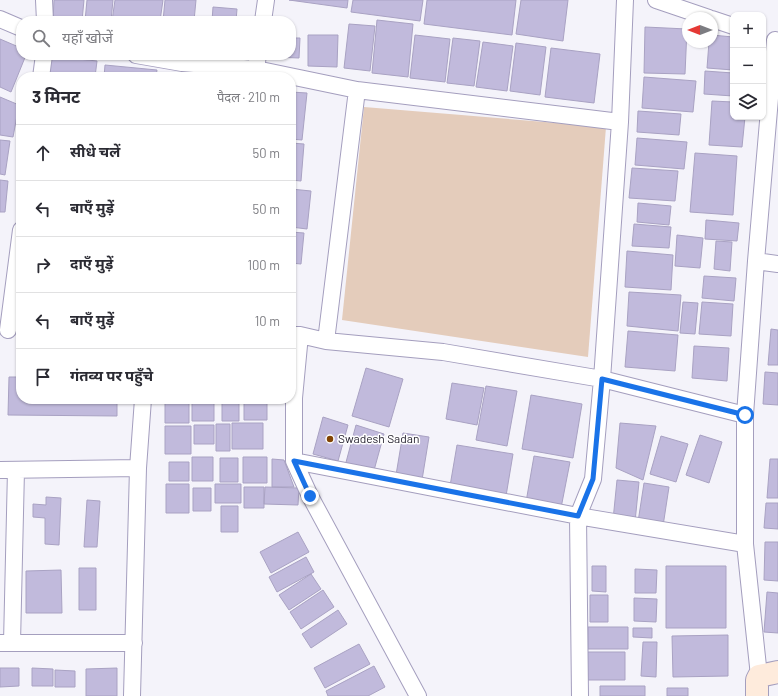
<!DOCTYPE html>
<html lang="hi">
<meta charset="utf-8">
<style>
body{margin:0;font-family:Barlow,"Noto Sans Devanagari",sans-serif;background:#f7f7f7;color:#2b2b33}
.controls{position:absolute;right:12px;top:12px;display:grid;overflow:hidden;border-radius:8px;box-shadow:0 1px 3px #0004}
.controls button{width:36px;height:36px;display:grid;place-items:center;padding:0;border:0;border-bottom:1px solid #e1e1e2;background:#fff;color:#2b2b33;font:20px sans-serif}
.compass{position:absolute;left:682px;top:12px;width:36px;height:36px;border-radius:50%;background:#fff;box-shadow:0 1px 3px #0004;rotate:270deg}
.stop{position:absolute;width:12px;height:12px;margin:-9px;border:3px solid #1a73e8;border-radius:50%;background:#fff}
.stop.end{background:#1a73e8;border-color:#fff;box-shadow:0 1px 4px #0008}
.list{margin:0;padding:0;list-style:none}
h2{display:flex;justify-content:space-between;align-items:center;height:52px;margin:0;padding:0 16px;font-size:17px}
h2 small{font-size:13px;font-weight:400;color:#7c7c81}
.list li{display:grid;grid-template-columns:26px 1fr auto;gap:12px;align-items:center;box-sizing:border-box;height:56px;padding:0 16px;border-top:1px solid #e1e1e2}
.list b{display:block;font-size:15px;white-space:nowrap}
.list em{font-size:13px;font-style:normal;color:#7c7c81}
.icon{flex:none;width:22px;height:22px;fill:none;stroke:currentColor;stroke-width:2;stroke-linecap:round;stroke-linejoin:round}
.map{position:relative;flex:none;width:778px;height:696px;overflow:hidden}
.search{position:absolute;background:#fff;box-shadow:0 1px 3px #0004;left:16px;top:16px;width:280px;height:44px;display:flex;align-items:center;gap:10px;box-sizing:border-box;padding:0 14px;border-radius:16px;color:#7c7c81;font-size:15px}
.panel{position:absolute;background:#fff;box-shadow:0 1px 3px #0004;left:16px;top:72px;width:280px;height:332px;border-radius:16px}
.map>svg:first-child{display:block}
.green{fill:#e4ccbb}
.building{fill:#c1badc;stroke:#a9a2c3}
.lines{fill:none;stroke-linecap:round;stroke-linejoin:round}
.street-casing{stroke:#a49ebe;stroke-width:18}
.secondary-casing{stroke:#a49ebe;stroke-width:24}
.street{stroke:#fff;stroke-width:16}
.secondary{stroke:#feebdc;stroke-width:22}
.route{stroke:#1a73e8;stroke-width:5}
.poi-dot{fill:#824403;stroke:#fff;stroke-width:1.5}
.labels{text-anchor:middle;stroke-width:3;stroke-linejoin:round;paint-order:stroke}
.poi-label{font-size:12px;fill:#262330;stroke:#fff;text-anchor:start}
</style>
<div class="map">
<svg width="778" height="696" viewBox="0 0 778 696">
<rect width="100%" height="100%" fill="#f4f3fa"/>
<path class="green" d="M364,107L606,127L588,357L342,320Z"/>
<path class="building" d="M54,0H84L82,21H53Z
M87,0H113L111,21H85Z
M115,0H163L160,21H112Z
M165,0H196L194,21H163Z
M289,0H348L347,8Z
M353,0H423L420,21L351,12Z
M427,0H516L512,35L424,24Z
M521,0H568L563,41L516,34Z
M213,7L237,9L236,21H212Z
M377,20L413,24L408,77L372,73Z
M349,24L375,26L370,71L344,68Z
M645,27L687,29L685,74L644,73Z
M308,35H338L337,67L308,66Z
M415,35L450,39L445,82L410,78Z
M712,35L733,37V70L707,68L709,42H712Z
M291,38H300L299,58L274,57V55H291Z
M453,38L480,41L474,86L447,83Z
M0,39L21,48V55H26L11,92L0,87Z
M763,40H766L763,73Z
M483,42L513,46L507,91L476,87Z
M516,43L546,47L540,95L510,91Z
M551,48L600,54L594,103L545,97Z
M50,56L97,61L95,77H47Z
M105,65L157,70L156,77H104Z
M705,71L733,73V96L704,94Z
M644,77L696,81L693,112L642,108Z
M291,92L307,93L302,140L291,139Z
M0,97L19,105L13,137L0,135Z
M712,101L733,102V117H745L742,147L709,145Z
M638,111L681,114L679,135L637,132Z
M637,138L687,142L684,169L635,165Z
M0,140L10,141L5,175L0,174Z
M291,143L304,144L301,181L291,180Z
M695,153L737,156L733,215L690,212Z
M632,168L678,171L675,201L629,198Z
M0,180L8,181L5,212H0Z
M291,189L311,191L307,229L291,227Z
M638,203L671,206L669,225L637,222Z
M706,220L739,223L737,241L705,239Z
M634,224L671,227L669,248L632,246Z
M291,232L304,233L301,264L291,263Z
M677,235L703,238L700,268L675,266Z
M716,241L732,242L730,271L714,269Z
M627,251L673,255L671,290L625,287Z
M704,276L736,278L734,301L702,298Z
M629,292L681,295L678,331L627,326Z
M683,302L698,303L695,334L680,333Z
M702,302L733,304L731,336L699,334Z
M771,329L778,330V365H768Z
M628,331L678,335L675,371L625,367Z
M694,346L729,348L727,381L692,378Z
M366,368L403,379L389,427L352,416Z
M765,372L778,373V405L763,404Z
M9,377H21V399H117V416L8,415Z
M452,383L484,388L477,425L446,419Z
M486,386L517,391L507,446L476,440Z
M531,395L582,404L573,458L522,449Z
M165,399H189V423H165Z
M192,399H214V421H192Z
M222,399H239V421H222Z
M244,399H267V420H244Z
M323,417L348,425L338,461L313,454Z
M232,423H263V449H232Z
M620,423L656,426L643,480L616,468Z
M216,424H230V451H216Z
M194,425H214V444H194Z
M356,425L384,434L373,474L345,466Z
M165,426H191V454H165Z
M403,433L429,437L422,480L396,475Z
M700,435L722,442L709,483L686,475Z
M661,436L688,444L676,482L650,474Z
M457,445L513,454L506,496L450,486Z
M534,456L570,462L561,508L526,502Z
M192,457H213V481H192Z
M243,457H267V483H243Z
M220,458H238V482H220Z
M272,459L284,460L294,487H272Z
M770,459H778V498H767Z
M169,462H189V481H169Z
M617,480L639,482L635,522L613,520Z
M644,483L669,487L663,526L638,522Z
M166,484H189V513H166Z
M215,484H241V503H215Z
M244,487H264V508H244Z
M265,487L299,488L298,505L264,504Z
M193,488H211V511H193Z
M46,497L61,498L59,545L45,544V518L33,517V504L46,505Z
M87,500L100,501L97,547H84Z
M766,503H778V529L764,528Z
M221,506H238V532H221Z
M298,532L309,552L271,573L260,552Z
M765,542H778V581L764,580Z
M306,557L314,572L277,592L269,577Z
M592,566H606V592L592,591Z
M666,566H726V628H666Z
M79,568H96V610H79Z
M635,569L657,570L656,593H635Z
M61,570L62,613H26V571Z
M311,574L321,589L289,610L279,595Z
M323,590L334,607L301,629L290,612Z
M767,592L778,593V633L764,632Z
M590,595H608V622H590Z
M634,598L657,599L656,622L634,621Z
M338,610L347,624L311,648L302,634Z
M588,627H628V649H588Z
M633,628H652V638L633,637Z
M728,635V676L673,677L672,636Z
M643,642H657L656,677L641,676Z
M359,644L370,664L325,688L314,668Z
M587,652H625V680H587Z
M374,666L385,687L368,696H328L326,691Z
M0,668H19V686L0,687Z
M32,668L53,669V686H32Z
M117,668V696H86V669Z
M55,670L75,671V687H55Z
M600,686H645V696H600Z
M667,688H688V696H667Z"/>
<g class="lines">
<defs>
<path id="street" d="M44,0L45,21
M656,0L709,18
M0,19L21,28
M712,19L733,26
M263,21L266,0
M136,55L182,63L256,69L357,90L620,122
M256,69L258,55
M41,77L44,55
M756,261L778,264
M8,330L21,230
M291,335H300L326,341L443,352L602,379L745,415
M300,335L294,398V461L310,496L418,696
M326,341L357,90
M294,461L578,516L745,544
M0,470L138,468
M0,643H134
M12,643L16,470
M759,676L745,544V415L756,261L775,40
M132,696L138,468L143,399
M580,696L578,516L593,479L602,379L620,122L625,0"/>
<path id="secondary" d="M757,696V680L759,676L778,672"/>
</defs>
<use href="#street" class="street-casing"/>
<use href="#secondary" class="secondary-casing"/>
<use href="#street" class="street"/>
<use href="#secondary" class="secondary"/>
</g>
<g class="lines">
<path class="route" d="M310,496L294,461L578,516L593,479L602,379L745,415"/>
</g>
<circle class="poi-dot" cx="330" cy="439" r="4"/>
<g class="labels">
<g class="poi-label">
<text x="338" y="443">Swadesh Sadan</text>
</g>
</g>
</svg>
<div class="controls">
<button>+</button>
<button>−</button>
<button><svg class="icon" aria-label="layers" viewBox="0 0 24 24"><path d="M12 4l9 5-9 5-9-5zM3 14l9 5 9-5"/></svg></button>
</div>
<svg class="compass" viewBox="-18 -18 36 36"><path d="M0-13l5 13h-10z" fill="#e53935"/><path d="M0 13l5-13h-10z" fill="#7c7c81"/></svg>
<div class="stop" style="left:745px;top:415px"></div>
<div class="stop end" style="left:310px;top:496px"></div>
<div class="search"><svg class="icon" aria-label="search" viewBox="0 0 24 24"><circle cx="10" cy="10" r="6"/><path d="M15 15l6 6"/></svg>यहाँ खोजें</div>
<section class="panel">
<h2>3 मिनट<small>पैदल · 210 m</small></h2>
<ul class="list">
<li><svg class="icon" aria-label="ahead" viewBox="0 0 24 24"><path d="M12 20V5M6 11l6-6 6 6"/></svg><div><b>सीधे चलें</b></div><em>50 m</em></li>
<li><svg class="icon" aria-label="left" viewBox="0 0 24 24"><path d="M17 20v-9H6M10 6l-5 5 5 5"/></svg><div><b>बाएँ मुड़ें</b></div><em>50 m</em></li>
<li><svg class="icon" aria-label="right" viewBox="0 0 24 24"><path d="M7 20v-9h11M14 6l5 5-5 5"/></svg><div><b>दाएँ मुड़ें</b></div><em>100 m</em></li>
<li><svg class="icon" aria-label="left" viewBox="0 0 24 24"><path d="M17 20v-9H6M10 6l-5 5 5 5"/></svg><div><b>बाएँ मुड़ें</b></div><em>10 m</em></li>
<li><svg class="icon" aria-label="arrive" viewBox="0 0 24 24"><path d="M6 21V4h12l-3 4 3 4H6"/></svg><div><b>गंतव्य पर पहुँचे</b></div></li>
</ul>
</section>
</div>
